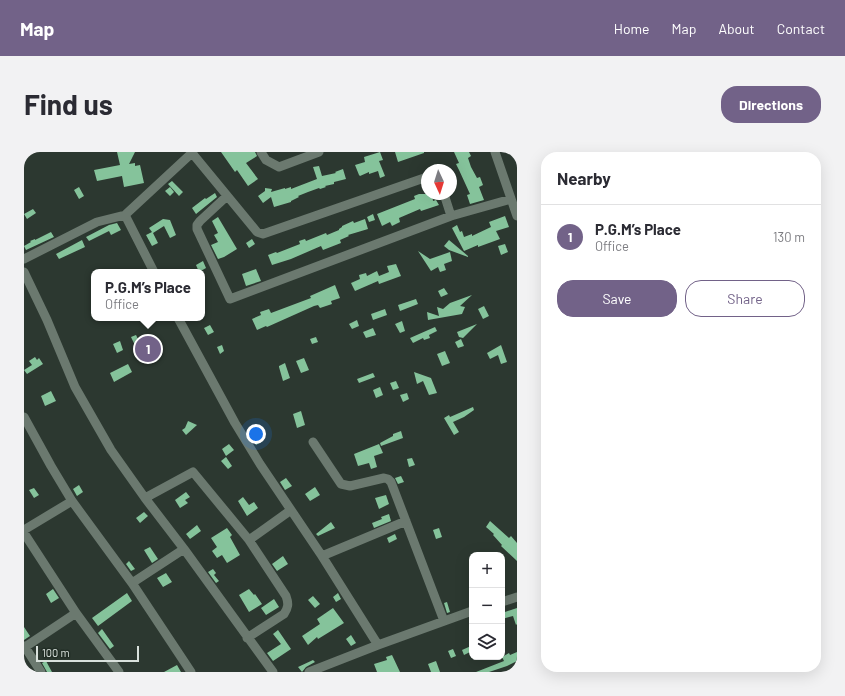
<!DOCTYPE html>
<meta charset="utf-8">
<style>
body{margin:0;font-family:Barlow,sans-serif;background:#f2f2f3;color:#2b2b33}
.controls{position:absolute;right:12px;bottom:12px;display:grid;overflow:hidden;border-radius:8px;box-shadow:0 4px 16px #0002}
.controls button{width:36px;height:36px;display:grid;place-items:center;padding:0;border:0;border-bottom:1px solid #e1e1e2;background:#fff;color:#2b2b33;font:20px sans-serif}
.compass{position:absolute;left:397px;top:12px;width:36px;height:36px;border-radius:50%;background:#fff;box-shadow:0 4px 16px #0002;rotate:176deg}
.scale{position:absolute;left:12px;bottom:10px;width:103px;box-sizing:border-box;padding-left:4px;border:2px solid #d9e1dc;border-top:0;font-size:11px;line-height:14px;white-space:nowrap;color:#d9e1dc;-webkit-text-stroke:3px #222e26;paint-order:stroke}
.you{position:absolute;left:232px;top:282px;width:14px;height:14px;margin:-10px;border:3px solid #fff;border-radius:50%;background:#1a73e8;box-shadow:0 0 0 6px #1a73e833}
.badge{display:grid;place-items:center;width:26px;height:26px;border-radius:50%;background:#726288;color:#fff;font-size:13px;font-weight:700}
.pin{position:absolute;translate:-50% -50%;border:2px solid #fff;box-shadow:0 1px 4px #0006}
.popup{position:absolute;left:67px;top:117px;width:114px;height:52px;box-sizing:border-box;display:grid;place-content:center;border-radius:8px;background:#fff;filter:drop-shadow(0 1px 3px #0005);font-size:13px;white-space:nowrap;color:#7c7c81}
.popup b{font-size:15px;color:#2b2b33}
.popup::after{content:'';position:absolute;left:50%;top:100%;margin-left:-8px;border:8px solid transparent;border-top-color:#fff}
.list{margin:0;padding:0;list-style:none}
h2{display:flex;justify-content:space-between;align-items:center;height:52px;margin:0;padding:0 16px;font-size:17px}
h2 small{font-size:13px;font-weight:400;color:#7c7c81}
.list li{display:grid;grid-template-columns:26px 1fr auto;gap:12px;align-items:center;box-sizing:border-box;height:64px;padding:0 16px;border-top:1px solid #e1e1e2}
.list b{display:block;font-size:15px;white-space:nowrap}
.list p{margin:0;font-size:13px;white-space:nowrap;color:#7c7c81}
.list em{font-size:13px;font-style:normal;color:#7c7c81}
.actions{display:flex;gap:8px;padding:12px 16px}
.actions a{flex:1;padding:9px 0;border:1px solid #726288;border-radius:16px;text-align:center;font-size:14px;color:#726288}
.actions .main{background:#726288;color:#fff}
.icon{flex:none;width:22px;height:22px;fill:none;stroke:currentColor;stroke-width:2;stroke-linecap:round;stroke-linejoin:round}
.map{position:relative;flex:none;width:493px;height:520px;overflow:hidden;border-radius:16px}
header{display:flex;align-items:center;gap:24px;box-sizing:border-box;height:56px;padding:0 20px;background:#726288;color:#fff}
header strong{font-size:19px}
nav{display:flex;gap:22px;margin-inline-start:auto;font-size:14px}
.intro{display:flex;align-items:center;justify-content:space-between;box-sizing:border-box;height:96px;padding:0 24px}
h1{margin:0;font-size:28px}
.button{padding:10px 18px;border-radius:16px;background:#726288;color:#fff;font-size:14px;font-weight:700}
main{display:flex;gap:24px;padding:0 24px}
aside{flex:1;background:#fff;border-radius:16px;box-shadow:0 4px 16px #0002}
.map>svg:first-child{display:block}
.building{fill:#85c39b}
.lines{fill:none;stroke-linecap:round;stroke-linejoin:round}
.minor{stroke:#6b796f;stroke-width:9}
</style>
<header>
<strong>Map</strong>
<nav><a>Home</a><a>Map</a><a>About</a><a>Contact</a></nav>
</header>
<div class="intro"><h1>Find us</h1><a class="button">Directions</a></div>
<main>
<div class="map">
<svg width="493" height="520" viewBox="0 0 493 520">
<rect width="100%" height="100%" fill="#2c3830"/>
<path class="building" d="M93,0H111L105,12L111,11V14L116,13L120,31L100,35L98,24L73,29L70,18L96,13Z
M197,0H231L233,4L222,11L234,27L224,34L213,18L211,20Z
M356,0L359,8L355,9L361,24L356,26L354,19L345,22V20L336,24L335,23L331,13L341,10L340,5Z
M371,0H400V1L374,10Z
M430,0H445L447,4L444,6L447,15L453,26L456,25L459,33L455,35L460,48L446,52L443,43L446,42L435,18L432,12L435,11Z
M295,14L298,24L312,21L311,20L319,17L322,27L310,30V32L301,34L302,35L296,37L295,36L284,40L274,44L275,45L267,49V50L250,55L247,45L239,51L234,44L241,39V36L248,37L247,40L261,36V37L267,35V37L293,27L289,15Z
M148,29L159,40L155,44L144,32Z
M55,35L60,44L55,47L50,38Z
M146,35L150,40L146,44L141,39Z
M191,41L193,45L172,62L168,56L181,46L182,47Z
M395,42H408L409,49L412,48L415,53L397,59L396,57L375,66L376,70L368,74L366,70L358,74L353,62L391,47L390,44Z
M9,57L12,61L3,67L0,62Z
M349,62L351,68L345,70L343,65Z
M481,64L485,75L472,79L476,87L454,95V93L440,99L428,76L433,73L436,80L438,79L440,85L448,82V84L467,75L465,70Z
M194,65L213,97L200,105L194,107L187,93L194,90L190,83L194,81L188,69Z
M139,67L146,68L152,83L146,86L140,74L129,81L134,91L128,94L122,83L128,80L125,76Z
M341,67L344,77L324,83L325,84L316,88L317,91L299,98L297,94L267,107L248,113L244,103L252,100L253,101L276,92L275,89L281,87L282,89L302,81L303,83L315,78V77L318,75V74L329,69L330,71Z
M93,71L97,78L87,83L85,79L65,89L62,85L85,73L86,75L85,73Z
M27,80L30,85L2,98L0,94L7,90L6,89L11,87V88Z
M228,87L231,92L225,96L222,91Z
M58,88L61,95L35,107L32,102Z
M425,88L444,104V105L425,98L420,94Z
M481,92L484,100L477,103L474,94Z
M394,99L406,107L426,100L428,109L420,112L422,118L416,120L414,115L407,119Z
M179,109L182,116L175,120L172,113Z
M372,112L377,124L355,132L354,129L331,139L327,131L336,127L335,123L342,121L343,124L353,119L355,124L365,120L363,114Z
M232,117L237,129L222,134L218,122Z
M311,133L316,146L307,149L308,152L296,156L294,153L290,154L243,175L242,174L233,178L228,167L237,163L236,160L245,157L247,161L287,146L286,144Z
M420,136L424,142L417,145L414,139Z
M448,143L436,154L441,155L438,162L404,168L403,160L415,164L413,155L419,157L426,151Z
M392,147L394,152L376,159L374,153Z
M460,154L465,164L459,167L454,157Z
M361,157L363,163L349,168L347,162Z
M333,168L335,174L328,177L325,172Z
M378,169L381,179L376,181L371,172Z
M453,172L439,186L435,185L433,180Z
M186,173L190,180L184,183L180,176Z
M411,175L413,179L405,183L406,186L400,188L399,186L389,191L386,186Z
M349,176L352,183L342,186L339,180Z
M112,183L117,193L130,187L135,197L117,206L107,185Z
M292,185L294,190L288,192L286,187Z
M437,187L440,194L434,196L431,190Z
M96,189L99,198L93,201L89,192Z
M198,193L200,199L196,202L193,195Z
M477,193L483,210L477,212L474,203L466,207L463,201Z
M421,199L426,211L418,214L413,202Z
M11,205L13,208L15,206L19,212L3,222L0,218L8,213L5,209Z
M280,206L285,218L277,221L272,209Z
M261,211L266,226L259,229L255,215V214Z
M104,212L108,220L90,230L86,221Z
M390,220L407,226L413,241L405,243L399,229L393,232Z
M349,221L351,225L335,231L333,227Z
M372,229L375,236L369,238L366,231Z
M356,235L359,243L352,246L349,238Z
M27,239L32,249L21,254L17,244Z
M383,241L385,247L379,250L376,243Z
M449,255L450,258L440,265L429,270L435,280L430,283L420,266L425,263L426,265Z
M277,259L281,273L273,276L269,262Z
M164,269L173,273L162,283L158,278L161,276Z
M377,279L379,286L357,294L356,291L369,284V282Z
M235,285L237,290L232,293L229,288Z
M205,292L210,298L202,304L198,297Z
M355,292L359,301L350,304L353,315L347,317L345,311L334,314L330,302Z
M202,305L208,314L204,317L197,309Z
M388,306L391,313L385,315L383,307Z
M377,324L380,330L374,332L371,326Z
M262,326L268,334L261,338L256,330Z
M55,333L59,340L53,344L49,337Z
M291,335L296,343L286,349L281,342Z
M10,336L15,343L10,346L5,338Z
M162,340L166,345L161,348L164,351L156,356L151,348Z
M362,343L365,352L355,357L351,346Z
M219,345L225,353L230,350L234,356L223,364L214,349Z
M120,360L124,364L116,371L112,366Z
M365,362L367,369L350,376L348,371L358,367L357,365Z
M466,369L485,386L487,384L493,391V409L477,394L478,393L469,383L470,382L462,375Z
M307,370L311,376L294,384L292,382Z
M173,373L177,379L166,387L162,382Z
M203,376L208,383L206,385L216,403L203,411L198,403L193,406L188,399L193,395L187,386Z
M415,376L418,385L412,387L409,378Z
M371,382L373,387L365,391L363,386Z
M126,395L134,407L128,411L120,398Z
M259,404L264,412L253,419L248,412Z
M105,409L111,417L107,419L102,412Z
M189,417L192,421L190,423L195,429L192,431L184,420Z
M142,421L148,430L139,435L133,426Z
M29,437L35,446L27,451L22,442Z
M225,437L230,443L231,442L238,452L225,460L215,443Z
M103,441L108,449L74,474L68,466Z
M314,441L317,447L312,450L309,445Z
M289,444L296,452L291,456L284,448Z
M250,447L255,455L242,463L237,456Z
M423,450L426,460L423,461L420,451Z
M309,456L320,471L294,487L293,485L284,493L278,484L296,472L293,467Z
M493,456V472L492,473L489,464L478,467V461Z
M0,475L6,484L0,488Z
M78,477L90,494L86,497L74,481Z
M254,478L267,497L249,509L243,501L257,492L249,482Z
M327,483L332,491L327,494L322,487Z
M447,494L448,499L440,503L438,498Z
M429,497L432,504L427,506L424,499Z
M493,500V509L483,514L465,520H452L480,509L478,505L485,501L486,503Z
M368,503L376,520H353L350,512L363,508L362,505Z
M289,508L291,510L282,515L278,520L274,515Z
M22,509L28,520H23L18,511Z
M412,509L416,520H407L404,512Z
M153,513L157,520H140Z"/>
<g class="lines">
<path class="minor" d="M237,0L242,8L255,15L295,0
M471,0L493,64
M168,1L233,80L239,82L403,25
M420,42L427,64
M203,44L176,69L173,73V77L206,147L427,64L487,47
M101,63L130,120
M0,107L73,70L101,63L169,0
M0,120L23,168L51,235L87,298L121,346L160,397L249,520
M154,166L211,271L236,312L298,404L354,493
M0,265L27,314L48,349L108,431L167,520
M289,290L317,332L326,334L360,326L364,327L367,330L420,469
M121,346L169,320L225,388L262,444C265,452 264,456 260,462L223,486
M0,378L48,349
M0,381L52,461L95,520
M225,388L267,358
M298,404L382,369
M108,431L160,397
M478,450L493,445
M0,494L1,495L52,461
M1,495L17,520
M285,520L354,493L448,459"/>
</g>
</svg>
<div class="controls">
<button>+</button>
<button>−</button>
<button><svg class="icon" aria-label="layers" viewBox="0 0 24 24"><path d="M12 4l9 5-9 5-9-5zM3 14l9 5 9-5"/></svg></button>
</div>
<svg class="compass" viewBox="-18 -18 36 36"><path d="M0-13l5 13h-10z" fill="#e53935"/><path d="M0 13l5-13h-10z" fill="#7c7c81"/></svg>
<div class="scale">100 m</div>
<div class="you"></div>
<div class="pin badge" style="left:124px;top:197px">1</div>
<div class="popup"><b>P.G.M’s Place</b>Office</div>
</div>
<aside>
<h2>Nearby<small></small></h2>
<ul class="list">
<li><span class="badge">1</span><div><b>P.G.M’s Place</b><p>Office</p></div><em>130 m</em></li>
</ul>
<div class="actions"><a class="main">Save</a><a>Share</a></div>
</aside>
</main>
